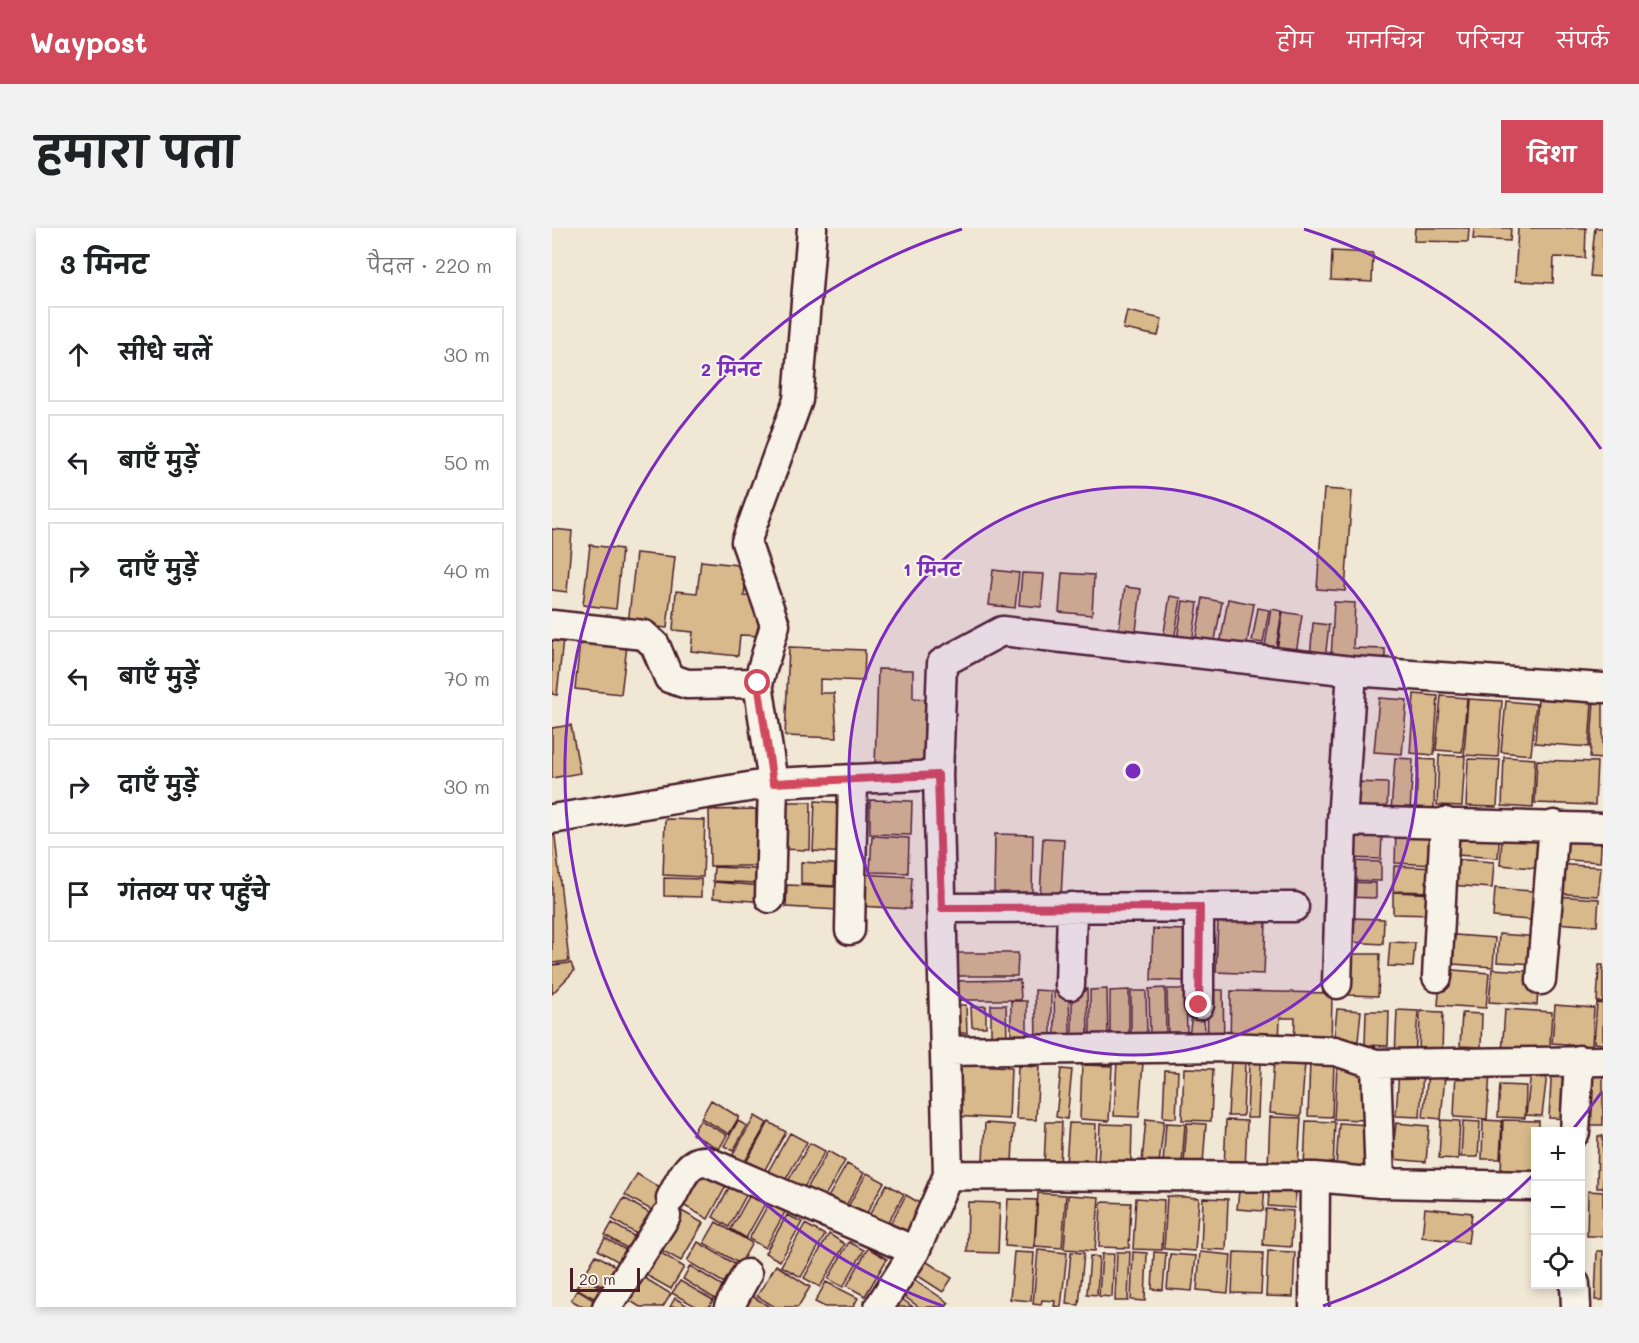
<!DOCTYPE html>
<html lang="hi">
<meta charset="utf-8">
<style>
body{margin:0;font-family:Mali,"Playpen Sans Deva",sans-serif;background:#f2f2f2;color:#202124}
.controls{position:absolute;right:18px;bottom:18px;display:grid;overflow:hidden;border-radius:0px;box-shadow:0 3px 9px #0003}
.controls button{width:54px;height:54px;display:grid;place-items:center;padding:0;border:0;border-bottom:2px solid #e0e0e0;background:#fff;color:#202124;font:30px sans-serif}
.scale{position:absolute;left:18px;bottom:15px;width:70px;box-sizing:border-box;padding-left:6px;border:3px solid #4a1f2b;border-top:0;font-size:16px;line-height:21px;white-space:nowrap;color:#4a1f2b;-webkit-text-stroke:4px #f7f3e8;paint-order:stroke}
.stop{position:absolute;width:18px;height:18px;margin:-14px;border:4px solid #d1495b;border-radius:50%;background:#fff}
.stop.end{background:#d1495b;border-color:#fff;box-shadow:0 2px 6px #0008}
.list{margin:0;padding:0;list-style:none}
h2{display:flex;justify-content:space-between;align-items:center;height:78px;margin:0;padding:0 24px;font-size:26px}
h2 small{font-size:20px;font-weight:400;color:#757577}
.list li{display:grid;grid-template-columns:39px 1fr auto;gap:18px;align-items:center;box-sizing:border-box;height:96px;margin:0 12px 12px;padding:0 12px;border:2px solid #e0e0e0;border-radius:0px}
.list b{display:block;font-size:22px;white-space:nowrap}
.list em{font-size:20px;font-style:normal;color:#757577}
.icon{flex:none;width:33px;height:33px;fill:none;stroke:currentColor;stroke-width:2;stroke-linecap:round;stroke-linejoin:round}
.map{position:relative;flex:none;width:1051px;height:1079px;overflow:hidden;border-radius:0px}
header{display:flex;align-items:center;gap:36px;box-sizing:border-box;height:84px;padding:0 30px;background:#d1495b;color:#fff}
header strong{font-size:28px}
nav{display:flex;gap:33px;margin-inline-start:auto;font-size:21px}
.intro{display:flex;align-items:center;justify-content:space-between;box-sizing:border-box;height:144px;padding:0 36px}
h1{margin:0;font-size:42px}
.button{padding:15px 27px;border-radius:0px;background:#d1495b;color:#fff;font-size:21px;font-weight:700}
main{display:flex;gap:36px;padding:0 36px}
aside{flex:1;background:#fff;border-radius:0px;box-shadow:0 3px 9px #0003}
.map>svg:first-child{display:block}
.building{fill:#d7b98b;stroke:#4a1f2b;stroke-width:1.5}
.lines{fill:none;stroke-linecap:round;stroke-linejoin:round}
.street-casing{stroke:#4a1f2b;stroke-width:33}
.street{stroke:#f7f3e8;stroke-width:28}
.route{stroke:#d1495b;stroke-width:8}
.ring{fill:none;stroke:#7b2cbf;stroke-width:3}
.centre{fill:#7b2cbf;stroke:#f7f3e8;stroke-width:3}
.ring-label{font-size:18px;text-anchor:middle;font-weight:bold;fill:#7b2cbf;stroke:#f7f3e8;stroke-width:4.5;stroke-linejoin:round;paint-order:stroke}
</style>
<header>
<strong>Waypost</strong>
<nav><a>होम</a><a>मानचित्र</a><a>परिचय</a><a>संपर्क</a></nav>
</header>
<div class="intro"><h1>हमारा पता</h1><a class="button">दिशा</a></div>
<main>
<aside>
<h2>3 मिनट<small>पैदल · 220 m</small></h2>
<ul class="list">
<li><svg class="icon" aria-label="ahead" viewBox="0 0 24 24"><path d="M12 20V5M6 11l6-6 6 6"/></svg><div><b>सीधे चलें</b></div><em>30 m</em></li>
<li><svg class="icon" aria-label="left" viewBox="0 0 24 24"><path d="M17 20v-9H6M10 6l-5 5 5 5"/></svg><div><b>बाएँ मुड़ें</b></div><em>50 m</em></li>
<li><svg class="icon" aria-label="right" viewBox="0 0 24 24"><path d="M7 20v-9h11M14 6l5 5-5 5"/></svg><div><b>दाएँ मुड़ें</b></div><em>40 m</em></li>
<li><svg class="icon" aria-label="left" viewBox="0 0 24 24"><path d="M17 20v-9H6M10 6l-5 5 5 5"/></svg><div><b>बाएँ मुड़ें</b></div><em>70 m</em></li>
<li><svg class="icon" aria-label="right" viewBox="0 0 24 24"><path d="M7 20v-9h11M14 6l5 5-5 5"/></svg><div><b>दाएँ मुड़ें</b></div><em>30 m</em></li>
<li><svg class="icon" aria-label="arrive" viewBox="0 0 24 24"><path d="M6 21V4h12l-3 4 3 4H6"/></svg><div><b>गंतव्य पर पहुँचे</b></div></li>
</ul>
</aside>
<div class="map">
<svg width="1051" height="1079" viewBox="0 0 1051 1079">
<rect width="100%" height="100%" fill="#f1e7d5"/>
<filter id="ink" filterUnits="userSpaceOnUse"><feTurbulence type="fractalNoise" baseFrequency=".0167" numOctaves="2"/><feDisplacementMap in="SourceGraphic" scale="12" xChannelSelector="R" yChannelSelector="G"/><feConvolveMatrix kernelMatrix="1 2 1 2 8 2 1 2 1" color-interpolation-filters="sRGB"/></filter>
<g filter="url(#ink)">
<path class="building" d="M863,0H917L916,14L862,13Z
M922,0H959L958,13L921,11Z
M966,0H1034L1033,30L1002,29L1001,55L963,53Z
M1043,0H1051V49L1038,48Z
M780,23L821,25L820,54L779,52Z
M575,83L610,91L606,108L571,101Z
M772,261L800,263L793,363L765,361Z
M0,301L20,303L15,364L0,362Z
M38,317L70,321L64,381L31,377Z
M84,325L123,329L115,400L76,396Z
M149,333L195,338L192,368L211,369L209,408L188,407L186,428L139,423L141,404L121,402L124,363L145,365Z
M441,342L467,345L463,380L437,377Z
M470,345L492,346L489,379L467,377Z
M510,345L542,347L540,387L507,384Z
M573,359L589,361L584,403L567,401Z
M618,368L629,370L622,412L611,410Z
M651,370L670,374L661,423L642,420Z
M676,371L702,376L694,421L668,417Z
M631,373L646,375L639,421L624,418Z
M782,374L803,375L801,420L833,421V434L779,432Z
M706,380L717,382L711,415L700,413Z
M719,381L730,383L724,420L713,418Z
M731,384L750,387L743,432L724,429Z
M761,395L777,397L773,431L758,430Z
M0,401L12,402L5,467L0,466Z
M29,404L76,410L69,466L23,461Z
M237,419L313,422L312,453L268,451V465H282L285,510L233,508Z
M326,441L361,442V470L373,471L371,539L323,538Z
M862,466L886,468L882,527L858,525Z
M889,468L915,470L910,524L884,522Z
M827,470L855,472L850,526L822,524Z
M986,470L1040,474L1037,519L983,515Z
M916,471L950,473L946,529L912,527Z
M954,473L984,476L979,527L949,524Z
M1042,473L1051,474V531L1038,530Z
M19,497L28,545L0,550V500Z
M887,527L913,528L910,578L885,577Z
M952,529L983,531L981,580L950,578Z
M843,530L861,531L858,584L839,583Z
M866,531L883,532L882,581L864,580Z
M916,531L948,532L945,579L914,578Z
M985,532L1045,534L1043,577L983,575Z
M798,554L836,555L835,587L797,586Z
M318,572L360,573L359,607L318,606Z
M263,573L298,575L295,625L261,623Z
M226,574H259L258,622L225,621Z
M204,581L205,638H158L157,582Z
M113,591L153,592L151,649L111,647Z
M907,596L948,599L946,630L905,627Z
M951,599L995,602L992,641L948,637Z
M2,600L17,733L0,735V601Z
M844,601L886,602L885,637L843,635Z
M1004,601L1050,605L1048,634L1002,631Z
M794,602L830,603L829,631L793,630Z
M443,606L481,607L480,667L442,666Z
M320,608L357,610L356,645L318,644Z
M491,610L512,611L509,670H488Z
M899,631L942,634L940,660L897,657Z
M791,633L829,634V653L790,652Z
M249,634L283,636L282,658L249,656Z
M1003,636L1049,639L1046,668L1001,665Z
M842,638L884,640L883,664L841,663Z
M162,639L204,641L203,655L161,653Z
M309,646L360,649L358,681L307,678Z
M112,650L149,651V669L112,668Z
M162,654L211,658L213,674L161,670Z
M794,654L824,655V670L793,669Z
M235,657L287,659L286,682L234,679Z
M943,660L991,664L989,693L941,689Z
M841,664L884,666L883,687L841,686Z
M1004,668L1047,671L1045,698L1002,695Z
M798,690L832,691L831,716L797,714Z
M666,693L714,694L712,746L664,744Z
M601,701L636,702L635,753L599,752Z
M947,706L988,709L986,736L945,734Z
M903,707L943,710L941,739L901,736Z
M838,714L863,715L861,739L836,738Z
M401,725H466L465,748H401Z
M798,726H828L826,768L797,767Z
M19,735L22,743L0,766V737Z
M1047,737H1051V774H1045Z
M889,741L937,745L934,780L886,777Z
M940,741L987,744L985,777L937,774Z
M468,752L469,772H400V753Z
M613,760L614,807H598L597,761Z
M520,761H535L536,809H520Z
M555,761L556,809H538V762Z
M615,761H634L635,808H616Z
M483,762L499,763V812H484Z
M577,762V810H558V763Z
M655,762H671L672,814H656Z
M502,763H517L518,807L503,808Z
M579,763H594L595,806H579Z
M679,763L780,765L779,819L742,818L743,790H728L727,817H678Z
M459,773H475V811H459Z
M1045,775L1051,776V816L1042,815Z
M397,777H414L415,805H397Z
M439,777H454L455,811H439Z
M1003,777L1042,780L1040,818L1000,815Z
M434,778V799H420L419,779Z
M785,781L809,783L806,813L782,811Z
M953,781L1000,784L997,830L950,826Z
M845,782L866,783L863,829L843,828Z
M814,783H837L836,818L813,817Z
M868,783L891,784L890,830L867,829Z
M640,785L651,786L654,809H637Z
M910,785L930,786L929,819L908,818Z
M565,832L591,834L587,889L562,888Z
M679,833L693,834L691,888H676Z
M697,833L708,834L706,890H695Z
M722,833L753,835L749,888L718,885Z
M758,833L782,835L780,889L756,888Z
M1000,835L1022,836L1019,891L997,890Z
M402,837L459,840L457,891L400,888Z
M530,837L560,838L557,893L528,891Z
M466,838L487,839L484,892L464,891Z
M785,838L819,839L816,892L782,891Z
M632,840L661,841L659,893L630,892Z
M509,841L520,842L515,891L504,889Z
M613,842L626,843L624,890L611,889Z
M847,842L871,844L868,889L844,888Z
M904,842L938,844L935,891L902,889Z
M979,844L995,846L990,888L974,887Z
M876,846L893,848L889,891L871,889Z
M1040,848H1051V897H1039Z
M948,857L974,858L973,890L946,889Z
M159,872L187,889L177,906L149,890Z
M203,888L215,895L192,935L180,928Z
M718,889L749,890L746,939L716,938Z
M594,891L612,893L607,936L590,934Z
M148,892L175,907L167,921L140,906Z
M674,892L695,893L693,943L672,942Z
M889,892L908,893L906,931L887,930Z
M931,892L950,893L948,931H930Z
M951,892L987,893V904H984V946L949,944Z
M186,893L195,898L181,923L172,918Z
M754,893L783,894L781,940L752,939Z
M911,893L928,894L926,929H909Z
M217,894L234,904L212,943L195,933Z
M494,894H510L508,939L492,938Z
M433,895L462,897L460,934L431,932Z
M517,895L544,896L542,938L514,936Z
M614,895L633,896L630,936L611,935Z
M635,895L654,896L651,936L632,935Z
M787,895L817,897L815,939L784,938Z
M844,895L877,898L874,934L840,931Z
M548,896L580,897L579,939L546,938Z
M238,905L255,914L231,956L214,947Z
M1046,908H1051V960H1045Z
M258,915L273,923L250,963L235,955Z
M276,923L293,933L270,973L253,964Z
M153,935L179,949L156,991L129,976Z
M295,936L312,945L291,983L274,973Z
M315,945L332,954L310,994L293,984Z
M85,946L113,963L101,983L73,967Z
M182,951L198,960L177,999L161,989Z
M688,955L713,958L711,983L685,981Z
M718,955L745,958L742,980L716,978Z
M335,956L352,966L332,1001L315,991Z
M1036,963L1051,964V1008H1035Z
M199,965L214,974L194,1010L179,1001Z
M486,965L514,967L510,1020L483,1018Z
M354,967L371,977L350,1013L334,1004Z
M516,967L547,969L543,1023L512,1021Z
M615,968L647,970L643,1023L612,1021Z
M72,970L104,989L91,1010L60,991Z
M584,970L612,972L610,1022L581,1021Z
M651,970L676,971L674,1022L649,1021Z
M456,971L485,972L482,1020L453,1018Z
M416,974L448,975L446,1025L415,1024Z
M549,974L579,975L577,1020L547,1019Z
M217,975L233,984L213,1020L197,1011Z
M873,980L920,985L916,1015L870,1009Z
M126,981L151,995L129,1033L104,1019Z
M714,981L741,983L739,1019L711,1017Z
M235,987L250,994L228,1033L213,1025Z
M164,994L200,1015L188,1036L152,1015Z
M60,995L90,1013L83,1025L53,1007Z
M253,996L273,1007L249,1049L229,1038Z
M277,1006L293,1016L268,1059L252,1050Z
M53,1010L81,1026L74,1038L46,1022Z
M146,1014L183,1036L172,1055L135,1033Z
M297,1014L312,1022L291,1059L276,1051Z
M98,1018L132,1039L119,1061L85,1042Z
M316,1020L335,1031L313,1068L295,1058Z
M486,1022L515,1025L509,1079L502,1078L503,1073L490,1072L489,1077L481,1076Z
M716,1023L743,1024L741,1069L714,1068Z
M1045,1023H1051V1072H1043Z
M462,1024L482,1025L479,1073L458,1071Z
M519,1024L532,1025L527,1077L514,1076Z
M565,1024H578L576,1073H563Z
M581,1024L595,1025L593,1073L579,1072Z
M602,1024L614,1025L611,1062L600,1061Z
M648,1024L679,1027L676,1065L645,1062Z
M682,1024L711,1025L709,1066L680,1065Z
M550,1026H562L560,1069L547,1068Z
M618,1026L644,1028L640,1063L615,1061Z
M44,1027L64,1038L51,1059L32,1047Z
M538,1028L547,1029L545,1067L535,1066Z
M372,1032L400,1050L391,1064L363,1046Z
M224,1037L258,1059L246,1079H223L205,1068Z
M138,1038L176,1061L168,1074L131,1051Z
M81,1043L119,1066L111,1079H88L67,1066Z
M31,1049L53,1062L47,1073L24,1060Z
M360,1050L397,1075L394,1079H367L349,1066Z
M128,1053L161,1072L157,1079H145L120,1065Z
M274,1054L306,1070L301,1079H273L263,1074Z
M25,1062L48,1076L46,1079H31L19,1072Z
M200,1068L218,1079H193Z
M123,1070L137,1079H118Z
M350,1071L361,1079H345Z"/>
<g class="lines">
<defs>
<path id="street" d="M0,397L92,407L103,417L117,450L135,456L206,455
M0,591L221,555L386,547
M790,593L1051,600
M218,670L221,555L206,455L223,397L194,314L246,172L260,0
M390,680L742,679
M298,702L301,551
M885,749L893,594
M989,752L1002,597
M785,756L790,593L800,443
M518,757L520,679
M647,777V679
M395,823L670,819L783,823L824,836L1051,833
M824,836L828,955
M1023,904L1027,832
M396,947L763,949L828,955L984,958
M119,970C127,956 135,931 154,933L363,1023
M1023,1056L1024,1079
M55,1079L114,988
M177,1079L195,1046
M327,1079L363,1023L396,947L386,547L390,435L450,403L800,443L1051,460
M762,1079L763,949"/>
</defs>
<use href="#street" class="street-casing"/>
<use href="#street" class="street"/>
</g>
</g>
<g class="lines" filter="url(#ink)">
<path class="route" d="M206,455L221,555L386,547L390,680L648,679L647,777"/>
</g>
<circle cx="581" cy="543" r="284" fill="#7b2cbf" fill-opacity=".12"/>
<g class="ring">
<circle cx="581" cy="543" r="284"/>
<path d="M1049 865A568 568 0 0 1 1022 900M983 945A568 568 0 0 1 771 1078M391 1078A568 568 0 0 1 410 1M752 1A568 568 0 0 1 1049 221"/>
</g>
<circle cx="581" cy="543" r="9" class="centre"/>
<g class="ring-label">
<text x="179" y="148">2 मिनट</text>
<text x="380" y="348">1 मिनट</text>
</g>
</svg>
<div class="controls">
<button>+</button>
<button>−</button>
<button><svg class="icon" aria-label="locate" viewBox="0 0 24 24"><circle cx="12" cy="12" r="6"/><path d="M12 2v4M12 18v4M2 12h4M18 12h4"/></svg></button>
</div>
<div class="scale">20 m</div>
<div class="stop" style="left:206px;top:455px"></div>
<div class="stop end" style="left:647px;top:777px"></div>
</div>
</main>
